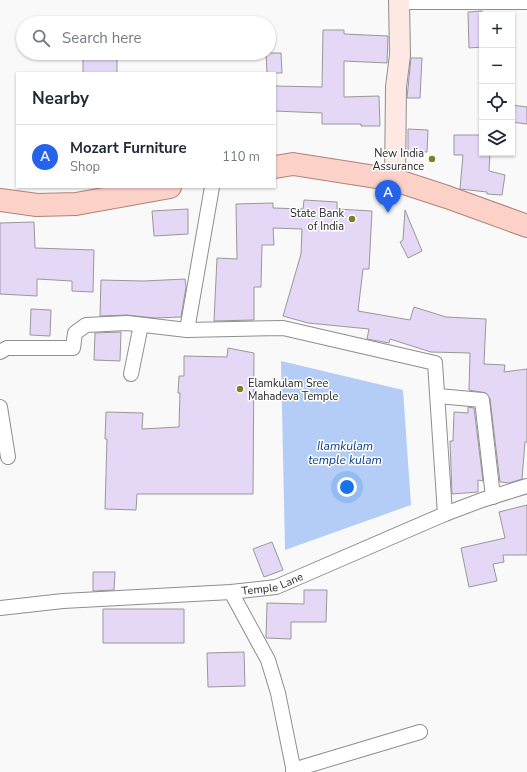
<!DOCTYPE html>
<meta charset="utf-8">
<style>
body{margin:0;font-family:"Nunito Sans",sans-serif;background:#f2f2f3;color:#1f2937}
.controls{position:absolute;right:12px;top:12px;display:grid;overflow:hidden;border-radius:0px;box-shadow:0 1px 3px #0004}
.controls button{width:36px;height:36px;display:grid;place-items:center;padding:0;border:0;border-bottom:1px solid #e0e1e3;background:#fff;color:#1f2937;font:20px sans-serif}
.you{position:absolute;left:347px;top:487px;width:14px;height:14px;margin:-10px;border:3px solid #fff;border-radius:50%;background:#1a73e8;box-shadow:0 0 0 6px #1a73e833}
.badge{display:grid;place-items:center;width:26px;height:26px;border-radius:50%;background:#2563eb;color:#fff;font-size:13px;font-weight:700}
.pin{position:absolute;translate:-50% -33px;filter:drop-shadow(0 1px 2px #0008)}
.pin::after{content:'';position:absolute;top:21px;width:14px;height:12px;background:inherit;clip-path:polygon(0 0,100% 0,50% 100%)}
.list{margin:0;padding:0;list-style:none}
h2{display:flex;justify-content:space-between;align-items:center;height:52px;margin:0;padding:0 16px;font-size:17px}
h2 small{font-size:13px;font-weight:400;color:#747a83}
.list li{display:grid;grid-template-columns:26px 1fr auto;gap:12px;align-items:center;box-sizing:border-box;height:64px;padding:0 16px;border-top:1px solid #e0e1e3}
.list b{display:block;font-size:15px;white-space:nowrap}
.list p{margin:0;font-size:13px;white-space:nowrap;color:#747a83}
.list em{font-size:13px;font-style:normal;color:#747a83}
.icon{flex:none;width:22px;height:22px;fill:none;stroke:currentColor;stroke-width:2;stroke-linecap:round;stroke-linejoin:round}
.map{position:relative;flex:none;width:527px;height:772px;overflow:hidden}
.search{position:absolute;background:#fff;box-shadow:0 1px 3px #0004;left:16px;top:16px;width:260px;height:44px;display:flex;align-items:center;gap:10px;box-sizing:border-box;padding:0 14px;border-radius:22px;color:#747a83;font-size:15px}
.panel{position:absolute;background:#fff;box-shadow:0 1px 3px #0004;left:16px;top:72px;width:260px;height:116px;border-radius:0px}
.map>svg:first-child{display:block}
.water{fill:#b3cdf6}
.building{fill:#e4d8f6;stroke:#989899}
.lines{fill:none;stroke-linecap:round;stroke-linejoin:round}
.street-casing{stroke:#8e8e8f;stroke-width:16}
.secondary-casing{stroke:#8e8e8f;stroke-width:22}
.primary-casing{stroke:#b08279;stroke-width:24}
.street{stroke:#fff;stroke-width:14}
.secondary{stroke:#fde8e4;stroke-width:20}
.primary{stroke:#fbd1c8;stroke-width:22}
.poi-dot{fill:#807f27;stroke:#fff;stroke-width:1.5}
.labels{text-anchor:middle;stroke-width:3;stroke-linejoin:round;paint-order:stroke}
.poi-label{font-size:11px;fill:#272728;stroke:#fff;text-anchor:end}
.street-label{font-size:11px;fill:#272728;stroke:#fff}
.water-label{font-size:12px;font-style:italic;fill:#0a3c87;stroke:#fff}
</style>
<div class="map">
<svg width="527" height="772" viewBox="0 0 527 772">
<rect width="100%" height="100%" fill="#f9f9fa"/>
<path class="water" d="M281,361L403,390L411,505L285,550Z"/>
<path class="building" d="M482,11V47L469,48L468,12Z
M323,30H344V34L388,36L387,63L344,61V97L379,96L380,126H361V124H322V113L275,111V86L322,87Z
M83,53H117V73H83Z
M266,53H281L282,73H267Z
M411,58H422L420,98H407Z
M512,105L527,107V124L512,122Z
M408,129L428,130L427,152H408Z
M454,135H482V153H490L489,171L505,175L502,195L487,194V192L460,189L463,155H454Z
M304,200L337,202V209L372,211L369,269H363L358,311L410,320L414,307L446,317L486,319L484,364L505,365L504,372L527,369V442H525L522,479L509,483L500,482L490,399L486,393L469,390L470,353L431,352L390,339L389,343L367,339L369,329L308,323L283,316L301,254L302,229L273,228L274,245H262L261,287H254V320L214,321L217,258L237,259L236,204L273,203V208L303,209Z
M188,209V234L154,236L152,211Z
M405,210L422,251L408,258L400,242L403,240Z
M34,222L35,248L94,250L93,292L72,291V281L37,279V296L0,294V223Z
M185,279L186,287L181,317L155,318L127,315L100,316L101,280L144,281Z
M31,309L51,310L50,336L30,335Z
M121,332L120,361L94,360L95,333Z
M228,348L254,353L253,494H137L136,510L105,509L107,439H105L106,412L143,413L142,429L179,427L180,393H178L179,376H184V356L227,357Z
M468,407L474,408L483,481L478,480V492L452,494L450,441H453L454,412L468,413Z
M527,505V555H503L504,562L493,564L497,581L469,587L461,548L505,538L499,512Z
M272,542L283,570L264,577L253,549Z
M93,572H115L114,590L93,591Z
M304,590H327L326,622H291V639L266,638L267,603L304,604Z
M103,609H184V643H103Z
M244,652L245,686L208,687L207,653Z"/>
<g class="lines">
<defs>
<g id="street">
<path d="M400,2H527"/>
<path d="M212,187L187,330L283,328L435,363L445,514"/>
<path d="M0,352L7,348H73L75,333L86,325L127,323L187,330"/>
<path d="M131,374L141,325"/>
<path d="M438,396L482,400L493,497"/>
<path d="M0,407L8,457"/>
<path d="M231,592L268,660L278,693L294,772"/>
<path id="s1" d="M0,608L63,601L231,592L276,587L445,514L482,500L527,486"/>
<path d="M293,770L420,732"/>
</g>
<path id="secondary" d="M395,180L396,87L400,55L399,0"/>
<path id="primary" d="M275,167L293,164L395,180L447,197L527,226
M0,200L37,205L76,204L170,187"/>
</defs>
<use href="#street" class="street-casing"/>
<use href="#secondary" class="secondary-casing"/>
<use href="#primary" class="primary-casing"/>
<use href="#street" class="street"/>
<use href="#secondary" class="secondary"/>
<use href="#primary" class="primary"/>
</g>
<g class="poi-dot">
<circle cx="432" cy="159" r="4"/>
<circle cx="352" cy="219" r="4"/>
<circle cx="240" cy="389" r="4"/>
</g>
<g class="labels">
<g class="poi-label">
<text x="424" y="157">New India<tspan x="424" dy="13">Assurance</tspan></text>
<text x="344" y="217">State Bank<tspan x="344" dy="13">of India</tspan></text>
<text x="248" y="387" text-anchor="start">Elamkulam Sree<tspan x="248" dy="13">Mahadeva Temple</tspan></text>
</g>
<g class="street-label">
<text dy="4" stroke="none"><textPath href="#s1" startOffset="274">Temple Lane</textPath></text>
</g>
<g class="water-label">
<text x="345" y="450">Ilamkulam<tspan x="345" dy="14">temple kulam</tspan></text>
</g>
</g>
</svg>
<div class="controls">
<button>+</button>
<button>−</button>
<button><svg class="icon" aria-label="locate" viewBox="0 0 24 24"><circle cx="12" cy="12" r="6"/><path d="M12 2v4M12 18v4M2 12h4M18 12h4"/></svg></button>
<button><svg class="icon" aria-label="layers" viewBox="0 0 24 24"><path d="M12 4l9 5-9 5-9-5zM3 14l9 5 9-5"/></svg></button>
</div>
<div class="you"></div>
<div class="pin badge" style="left:388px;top:213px">A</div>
<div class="search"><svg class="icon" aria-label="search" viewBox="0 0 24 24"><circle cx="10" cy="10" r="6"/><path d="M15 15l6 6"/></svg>Search here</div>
<section class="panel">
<h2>Nearby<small></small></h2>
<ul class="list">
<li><span class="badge">A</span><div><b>Mozart Furniture</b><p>Shop</p></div><em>110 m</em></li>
</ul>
</section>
</div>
